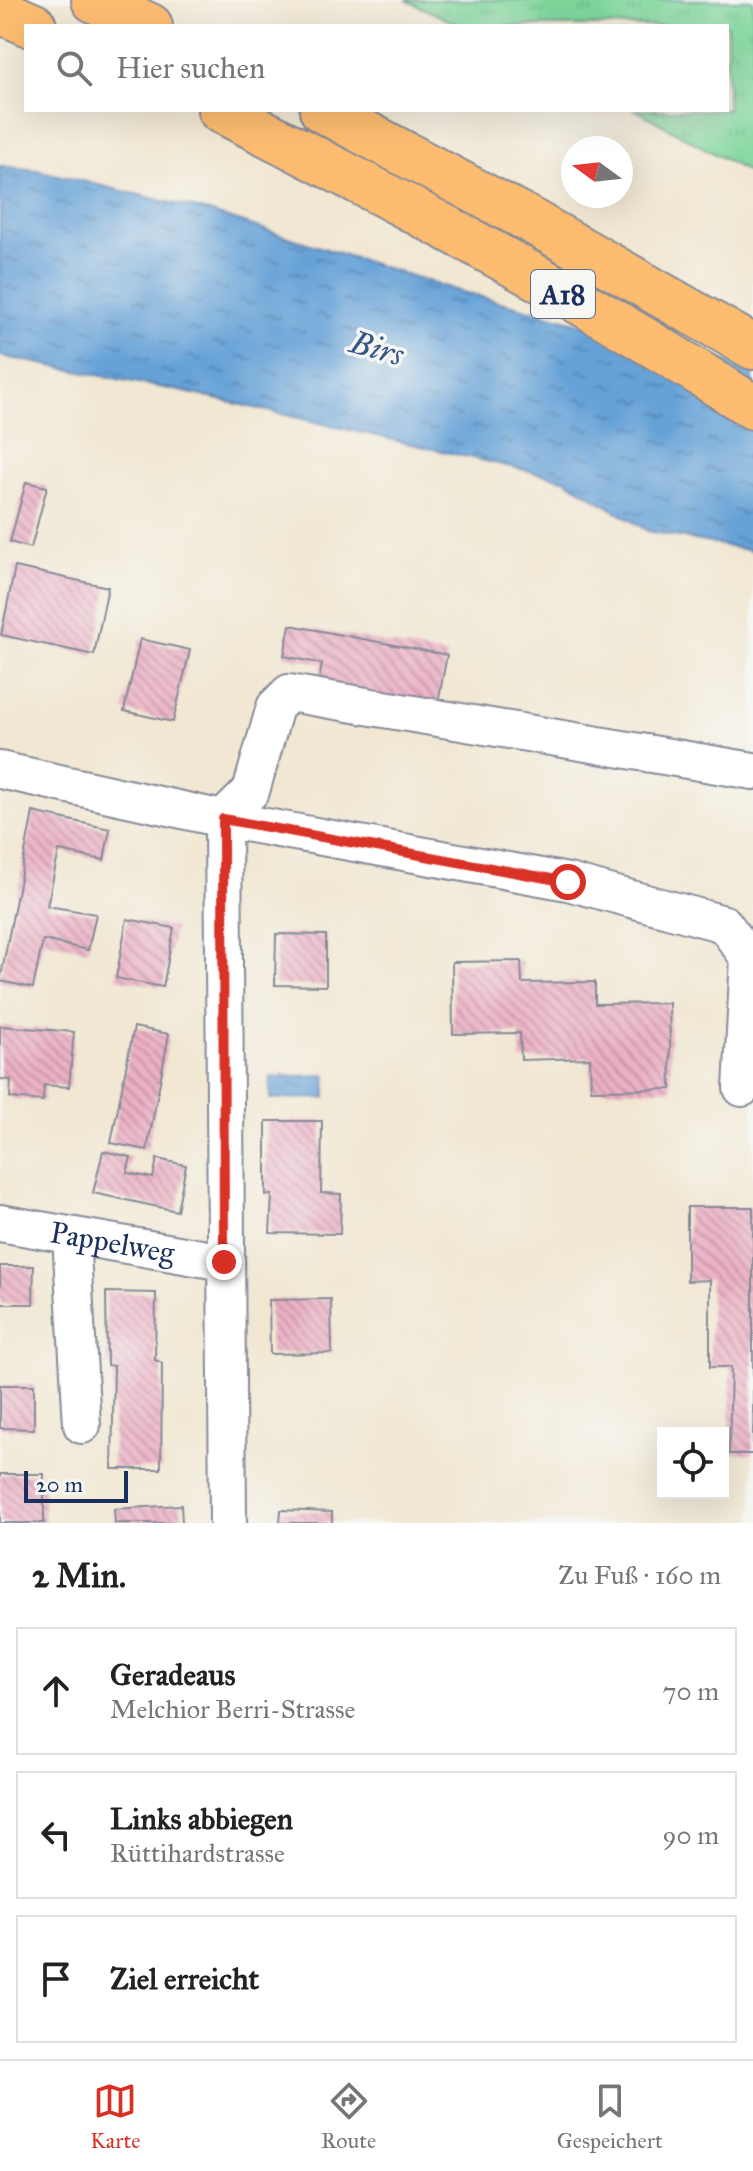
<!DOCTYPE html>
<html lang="de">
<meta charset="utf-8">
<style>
body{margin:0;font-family:"IM FELL Great Primer",serif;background:#f6f6f6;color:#222}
.controls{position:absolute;right:24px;bottom:24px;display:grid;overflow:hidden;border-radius:0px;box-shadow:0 8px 32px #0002}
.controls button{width:72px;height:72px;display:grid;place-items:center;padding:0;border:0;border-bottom:2px solid #e0e0e0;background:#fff;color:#222;font:40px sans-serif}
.compass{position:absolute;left:561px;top:136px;width:72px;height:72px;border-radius:50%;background:#fff;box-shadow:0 8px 32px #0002;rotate:285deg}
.scale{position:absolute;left:24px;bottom:20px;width:104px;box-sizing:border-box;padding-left:8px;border:4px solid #1b2f5e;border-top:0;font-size:22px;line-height:28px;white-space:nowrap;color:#1b2f5e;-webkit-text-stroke:6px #f6f6f2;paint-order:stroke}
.stop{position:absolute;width:24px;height:24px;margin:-18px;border:6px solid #d93025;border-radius:50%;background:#fff}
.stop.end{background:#d93025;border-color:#fff;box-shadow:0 2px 8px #0008}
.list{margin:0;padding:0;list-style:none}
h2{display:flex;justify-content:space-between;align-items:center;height:104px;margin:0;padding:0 32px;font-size:34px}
h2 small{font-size:26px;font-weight:400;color:#767676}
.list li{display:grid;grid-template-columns:52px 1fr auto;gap:24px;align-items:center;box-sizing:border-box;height:128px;margin:0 16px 16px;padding:0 16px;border:2px solid #e0e0e0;border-radius:0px}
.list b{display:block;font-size:30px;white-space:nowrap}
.list p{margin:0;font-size:26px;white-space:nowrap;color:#767676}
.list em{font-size:26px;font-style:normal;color:#767676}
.icon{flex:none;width:44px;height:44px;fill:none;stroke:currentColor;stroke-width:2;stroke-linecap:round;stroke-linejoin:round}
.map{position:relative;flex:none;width:753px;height:1523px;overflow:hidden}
.search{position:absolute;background:#fff;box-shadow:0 8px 32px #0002;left:24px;right:24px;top:24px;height:88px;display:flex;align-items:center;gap:20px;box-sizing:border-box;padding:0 28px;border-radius:0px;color:#767676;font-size:30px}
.sheet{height:536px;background:#fff}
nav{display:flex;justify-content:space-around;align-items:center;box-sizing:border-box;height:112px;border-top:2px solid #e0e0e0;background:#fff;font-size:22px;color:#767676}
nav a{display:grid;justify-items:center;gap:4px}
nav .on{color:#d93025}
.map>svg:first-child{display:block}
.grass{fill:url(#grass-tufts);stroke:#4c827c;stroke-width:2}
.water{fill:url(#water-ripples);stroke:#40689a;stroke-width:2}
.building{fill:url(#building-back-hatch)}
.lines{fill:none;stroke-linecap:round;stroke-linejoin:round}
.minor-casing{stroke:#868b98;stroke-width:40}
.highway-casing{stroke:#868b98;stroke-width:48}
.minor{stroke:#fff;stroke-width:36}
.highway{stroke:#fdbc70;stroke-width:44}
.route{stroke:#d93025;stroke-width:10}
.labels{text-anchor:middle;stroke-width:7;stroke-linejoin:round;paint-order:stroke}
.shield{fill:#f6f6f2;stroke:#5d6b8a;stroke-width:2}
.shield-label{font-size:28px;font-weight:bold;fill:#1b2f5e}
.street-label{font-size:30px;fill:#1b2f5e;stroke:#f6f6f2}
.water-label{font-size:32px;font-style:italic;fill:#355788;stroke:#f6f6f2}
</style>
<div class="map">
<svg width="753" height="1523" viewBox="0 0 753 1523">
<defs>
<pattern id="grass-tufts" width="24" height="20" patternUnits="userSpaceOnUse" patternTransform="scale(2)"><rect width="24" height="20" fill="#7dd59a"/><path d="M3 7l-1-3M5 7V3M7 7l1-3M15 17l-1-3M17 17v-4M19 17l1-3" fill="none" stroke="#6bb787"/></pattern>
<pattern id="water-ripples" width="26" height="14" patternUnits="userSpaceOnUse" patternTransform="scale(2)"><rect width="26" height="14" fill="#66a2d7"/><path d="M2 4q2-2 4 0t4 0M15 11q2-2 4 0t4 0" fill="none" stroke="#5384b2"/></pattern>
<pattern id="building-back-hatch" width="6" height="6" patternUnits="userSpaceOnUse" patternTransform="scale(2)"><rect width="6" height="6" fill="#ecb0c4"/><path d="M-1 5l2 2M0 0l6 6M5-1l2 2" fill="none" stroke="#be90a2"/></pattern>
</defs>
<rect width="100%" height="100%" fill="#f6f6f2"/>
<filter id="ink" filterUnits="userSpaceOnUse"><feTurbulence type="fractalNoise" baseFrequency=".0125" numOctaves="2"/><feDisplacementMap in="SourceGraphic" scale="16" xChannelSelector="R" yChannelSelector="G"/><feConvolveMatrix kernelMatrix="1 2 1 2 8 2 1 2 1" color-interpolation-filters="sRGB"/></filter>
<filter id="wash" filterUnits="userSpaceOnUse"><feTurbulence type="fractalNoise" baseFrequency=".006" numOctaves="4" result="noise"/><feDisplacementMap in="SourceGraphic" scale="32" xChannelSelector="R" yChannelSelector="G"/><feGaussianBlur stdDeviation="1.8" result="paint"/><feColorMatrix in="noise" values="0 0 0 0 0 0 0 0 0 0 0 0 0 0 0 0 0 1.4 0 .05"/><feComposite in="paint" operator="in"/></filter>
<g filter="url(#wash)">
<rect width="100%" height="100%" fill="#f1e7d2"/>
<path class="grass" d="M406,0H753V175L636,110H727V26H461Z"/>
<path class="water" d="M0,166L37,170L209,212L462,292L753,368V551L648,531L564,479L185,392L0,356Z
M326,1075V1098L270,1099V1077Z"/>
<g id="blocks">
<path class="building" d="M26,482L47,487L31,548L10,542Z
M15,567L108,587L94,655L1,635Z
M290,625L447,655L436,713L317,691L322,664L284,656Z
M140,639L190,650L173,722L124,711Z
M33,812L110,829L104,860L59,851L47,906L96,914L88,950L43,940L33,988L0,981Z
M127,919L174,928L163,987L116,978Z
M276,934L326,935V986L275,985Z
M521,961L522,983L595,982V1004L669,1003L671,1089L591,1090L590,1058L521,1060L520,1033L453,1034L452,962Z
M0,1026L74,1032L69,1087L44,1085L43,1101L10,1098L11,1080L0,1079Z
M134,1027L169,1034L147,1150L111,1143Z
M266,1121H322L321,1193L341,1194L340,1234L270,1233L272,1195H266Z
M103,1151L131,1157L127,1173L153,1178L157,1159L186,1165L177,1211L93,1193Z
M687,1207H753V1454H729L731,1367H710V1280L687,1281Z
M0,1266H34L33,1304H0Z
M106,1292L156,1293L155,1360L162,1363L161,1469H112L114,1366L107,1365Z
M331,1299L332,1353L270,1354L269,1300Z
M0,1385H34V1429L0,1428Z
M0,1474H44V1523H0Z
M181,1505L182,1523H115L114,1509Z
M281,1510L332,1512V1523H280Z"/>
</g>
</g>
<g filter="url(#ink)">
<use href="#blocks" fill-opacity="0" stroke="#868b98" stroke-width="2"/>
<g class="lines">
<defs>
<g id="minor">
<path d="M0,770L223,819L568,882L724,924L749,958L742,1088"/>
<path d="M223,819L228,1523"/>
<path d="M223,819L251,791L275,707L289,693L753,771"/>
<path id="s1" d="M0,1223L224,1262"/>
<path d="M71,1236L82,1425"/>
</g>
<path id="highway" d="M94,0L150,26
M0,11L34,26
M220,110C401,202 582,297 753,407
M322,110L526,218L753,347"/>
</defs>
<use href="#minor" class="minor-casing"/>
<use href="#highway" class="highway-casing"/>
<use href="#minor" class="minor"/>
<use href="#highway" class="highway"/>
</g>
</g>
<g class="lines" filter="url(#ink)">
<path class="route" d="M224,1262L223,819L568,882"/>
</g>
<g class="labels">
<rect class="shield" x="531" y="270" width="64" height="48" rx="6"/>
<g class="shield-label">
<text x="563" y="304">A18</text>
</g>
<g class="street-label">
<text dy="10" stroke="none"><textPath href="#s1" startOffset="114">Pappelweg</textPath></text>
</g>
<g class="water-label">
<text transform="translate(377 348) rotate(16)" y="11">Birs</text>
</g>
</g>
</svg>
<div class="controls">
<button><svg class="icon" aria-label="locate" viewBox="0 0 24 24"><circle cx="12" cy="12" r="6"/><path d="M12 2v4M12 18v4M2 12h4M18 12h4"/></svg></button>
</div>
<svg class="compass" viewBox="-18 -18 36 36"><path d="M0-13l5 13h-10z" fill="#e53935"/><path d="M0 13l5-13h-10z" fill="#767676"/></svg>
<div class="scale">20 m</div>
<div class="stop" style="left:568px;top:882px"></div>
<div class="stop end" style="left:224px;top:1262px"></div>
<div class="search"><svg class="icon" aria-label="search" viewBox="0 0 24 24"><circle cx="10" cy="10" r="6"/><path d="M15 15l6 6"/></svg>Hier suchen</div>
</div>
<section class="sheet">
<h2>2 Min.<small>Zu Fuß · 160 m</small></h2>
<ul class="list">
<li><svg class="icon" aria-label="ahead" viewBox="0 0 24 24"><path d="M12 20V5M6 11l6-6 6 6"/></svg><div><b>Geradeaus</b><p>Melchior Berri-Strasse</p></div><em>70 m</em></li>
<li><svg class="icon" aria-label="left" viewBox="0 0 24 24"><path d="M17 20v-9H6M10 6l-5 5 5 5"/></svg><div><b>Links abbiegen</b><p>Rüttihardstrasse</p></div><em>90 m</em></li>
<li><svg class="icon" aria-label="arrive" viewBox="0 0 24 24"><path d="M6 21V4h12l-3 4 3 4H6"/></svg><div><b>Ziel erreicht</b></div></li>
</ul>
</section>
<nav>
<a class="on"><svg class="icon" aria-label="map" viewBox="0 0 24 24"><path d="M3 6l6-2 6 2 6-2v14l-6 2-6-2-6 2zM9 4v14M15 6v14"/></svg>Karte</a>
<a><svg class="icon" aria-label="directions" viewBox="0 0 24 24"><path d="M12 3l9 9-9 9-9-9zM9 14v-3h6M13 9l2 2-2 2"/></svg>Route</a>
<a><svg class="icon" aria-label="saved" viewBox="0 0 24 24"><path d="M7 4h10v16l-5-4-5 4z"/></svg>Gespeichert</a>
</nav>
